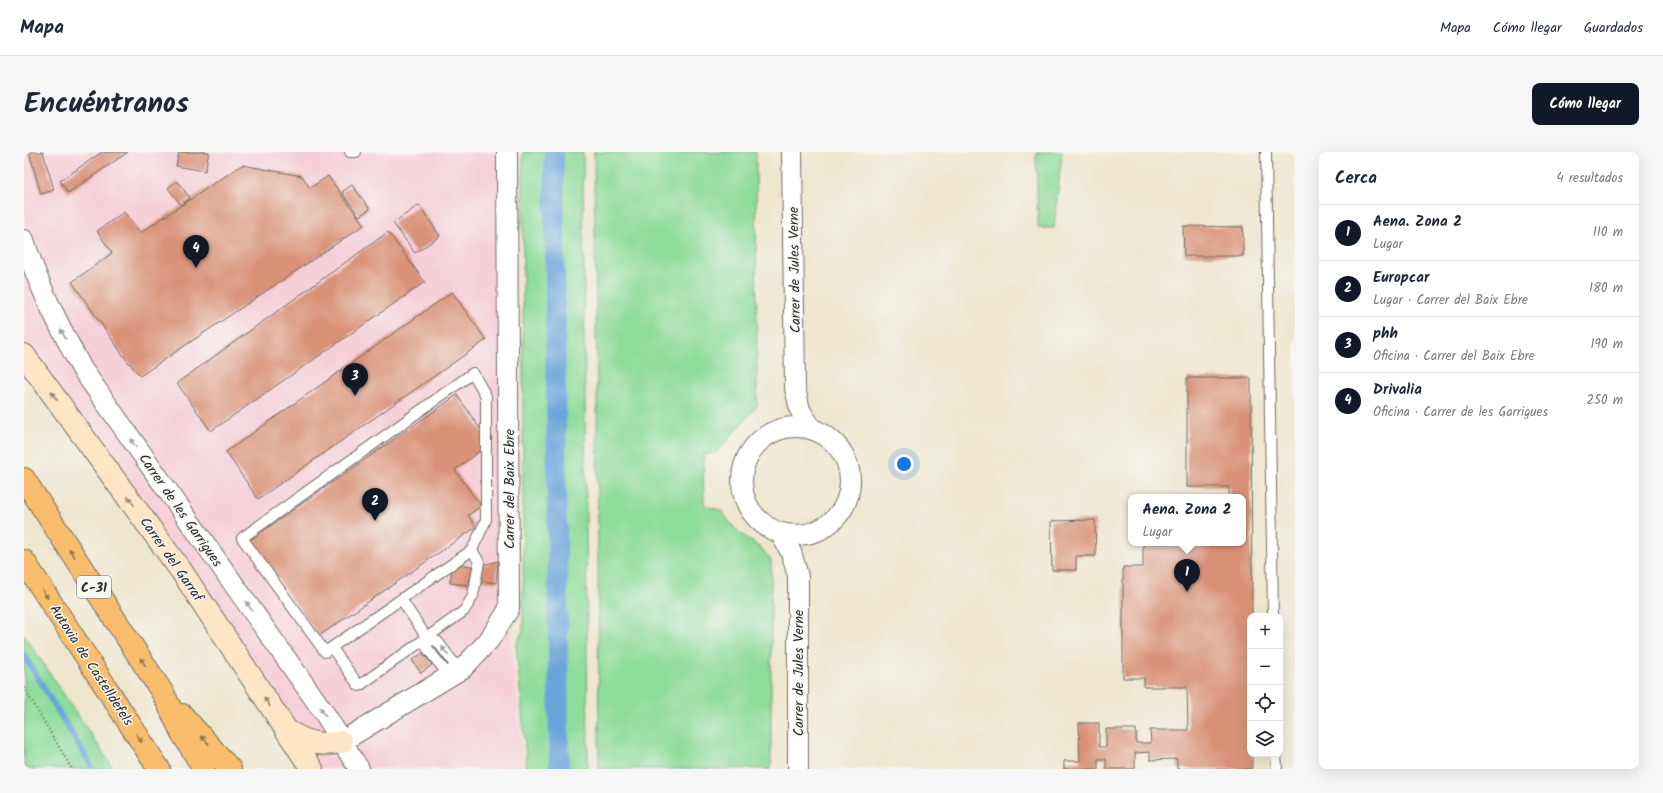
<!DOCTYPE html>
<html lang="es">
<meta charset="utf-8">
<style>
body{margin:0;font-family:Kalam,sans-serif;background:#f6f6f7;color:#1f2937}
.controls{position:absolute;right:12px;bottom:12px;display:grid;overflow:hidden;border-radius:8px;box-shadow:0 4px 16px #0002}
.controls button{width:36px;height:36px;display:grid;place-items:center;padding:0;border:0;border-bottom:1px solid #e0e1e3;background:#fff;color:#1f2937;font:20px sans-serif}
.you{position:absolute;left:880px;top:312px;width:14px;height:14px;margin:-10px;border:3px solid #fff;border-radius:50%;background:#1a73e8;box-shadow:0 0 0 6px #1a73e833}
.badge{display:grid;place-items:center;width:26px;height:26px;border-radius:50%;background:#111827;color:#fff;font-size:13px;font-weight:700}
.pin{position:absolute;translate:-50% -33px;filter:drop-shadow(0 1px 2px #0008)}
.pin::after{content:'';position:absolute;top:21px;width:14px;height:12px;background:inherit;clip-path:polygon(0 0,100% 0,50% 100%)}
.popup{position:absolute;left:1104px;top:342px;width:118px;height:52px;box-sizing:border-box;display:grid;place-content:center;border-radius:8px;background:#fff;filter:drop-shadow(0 1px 3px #0005);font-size:13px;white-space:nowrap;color:#747a83}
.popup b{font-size:15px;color:#1f2937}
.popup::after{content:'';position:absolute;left:50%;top:100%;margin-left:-8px;border:8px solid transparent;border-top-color:#fff}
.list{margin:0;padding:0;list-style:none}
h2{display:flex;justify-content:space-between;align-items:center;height:52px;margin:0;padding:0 16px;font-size:17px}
h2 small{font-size:13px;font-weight:400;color:#747a83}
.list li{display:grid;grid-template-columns:26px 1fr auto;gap:12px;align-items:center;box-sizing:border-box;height:56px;padding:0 16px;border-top:1px solid #e0e1e3}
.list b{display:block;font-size:15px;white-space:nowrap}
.list p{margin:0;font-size:13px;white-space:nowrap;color:#747a83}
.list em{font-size:13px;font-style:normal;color:#747a83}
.icon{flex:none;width:22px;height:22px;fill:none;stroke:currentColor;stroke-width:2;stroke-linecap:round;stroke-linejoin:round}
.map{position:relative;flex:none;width:1271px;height:617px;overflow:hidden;border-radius:8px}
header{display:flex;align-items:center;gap:24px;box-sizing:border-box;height:56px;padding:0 20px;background:#fff;border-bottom:1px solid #e0e1e3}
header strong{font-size:19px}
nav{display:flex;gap:22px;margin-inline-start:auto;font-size:14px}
.intro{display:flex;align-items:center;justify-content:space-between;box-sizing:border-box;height:96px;padding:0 24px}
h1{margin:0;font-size:28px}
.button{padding:10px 18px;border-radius:8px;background:#111827;color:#fff;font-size:14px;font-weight:700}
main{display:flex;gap:24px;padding:0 24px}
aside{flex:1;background:#fff;border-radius:8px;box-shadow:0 4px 16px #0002}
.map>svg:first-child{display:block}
.built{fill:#f6cfd8}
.green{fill:#8edc9a;stroke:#5c8462}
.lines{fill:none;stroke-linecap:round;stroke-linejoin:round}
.stream{stroke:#6aa4da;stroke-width:6}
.canal{stroke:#6aa4da;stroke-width:20}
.building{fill:#d99278}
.service-casing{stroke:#6f6c64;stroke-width:12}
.minor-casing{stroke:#6f6c64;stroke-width:22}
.secondary-casing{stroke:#6f6c64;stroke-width:24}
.motorway-casing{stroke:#6f6c64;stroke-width:24}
.path{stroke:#6f6c64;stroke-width:2.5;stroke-dasharray:1 3;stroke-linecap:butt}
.service{stroke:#fff;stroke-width:10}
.minor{stroke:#fff;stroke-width:20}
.secondary{stroke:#fde5c5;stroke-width:22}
.motorway{stroke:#f9be6d;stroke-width:22}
.oneway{fill:#a0a0a0}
.oneway2{fill:#948878}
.oneway3{fill:#92744c}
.labels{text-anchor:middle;stroke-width:3;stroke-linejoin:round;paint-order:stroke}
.shield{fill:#f6f6f2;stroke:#686867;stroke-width:1}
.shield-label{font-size:13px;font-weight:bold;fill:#2b2b2b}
.street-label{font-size:14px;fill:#2b2b2b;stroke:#f6f6f2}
</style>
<header>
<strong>Mapa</strong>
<nav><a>Mapa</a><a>Cómo llegar</a><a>Guardados</a></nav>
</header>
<div class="intro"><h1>Encuéntranos</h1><a class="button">Cómo llegar</a></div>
<main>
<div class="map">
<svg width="1271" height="617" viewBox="0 0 1271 617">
<rect width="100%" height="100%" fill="#f6f6f2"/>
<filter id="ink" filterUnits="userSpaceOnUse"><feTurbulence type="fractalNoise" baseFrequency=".025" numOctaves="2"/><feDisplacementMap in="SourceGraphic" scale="8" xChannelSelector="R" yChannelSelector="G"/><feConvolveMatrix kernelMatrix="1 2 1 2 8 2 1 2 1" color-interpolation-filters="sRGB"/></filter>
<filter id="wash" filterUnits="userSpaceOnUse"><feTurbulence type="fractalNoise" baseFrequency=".012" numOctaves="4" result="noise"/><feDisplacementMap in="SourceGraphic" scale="16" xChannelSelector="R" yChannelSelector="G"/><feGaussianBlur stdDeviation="0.9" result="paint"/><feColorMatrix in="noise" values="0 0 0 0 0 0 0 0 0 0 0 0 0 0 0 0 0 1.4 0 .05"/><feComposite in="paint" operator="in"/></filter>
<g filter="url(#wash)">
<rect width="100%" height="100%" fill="#eee6cd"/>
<path class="built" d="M0,0H483L485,457L499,617H287L0,209Z"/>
<path class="green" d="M499,0H559L564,617H503L492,493L499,479Z
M570,0H732L733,254L693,300L679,303L680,353L697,359L712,378L739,398L747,408V617H575L573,244Z
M1012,0H1038L1030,76H1014Z
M0,483L90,617H0Z"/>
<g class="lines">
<path class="stream" d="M0,503L69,617"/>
<path class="canal" d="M530,0L535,617"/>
</g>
<g id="blocks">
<path class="building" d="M5,0H19L30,38L17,42Z
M78,0H104L44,41L36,29Z
M155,0H185L181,19L152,14Z
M218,13L278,24L286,36L304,24L340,73L116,224L101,206L48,130L88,101L73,79L100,60L116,81Z
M153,29L166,46L157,53L144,36Z
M328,33L346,57L335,64L318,40Z
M395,53L416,84L391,101L369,71Z
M1159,74L1219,75V104H1160Z
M364,80L401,130L187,279L153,231Z
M428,140L462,188L234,347L202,300Z
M1163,226H1227L1228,464H1226V602H1228V617H1153V607L1126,608V600L1111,601V617H1082V607H1074V617H1040V609H1056L1055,571H1075V595H1082V577H1112V591H1127L1126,578H1164L1163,535H1120V526H1099V415H1119V391H1219V345H1205V335H1163Z
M433,243L466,291L431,318L457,354L444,363L452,375L295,484L226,388Z
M1071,368L1072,404H1052V418H1028L1027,369Z
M474,409L472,431L446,427L445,433L426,431L429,412L448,414V416Z
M399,501L408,513L397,521L388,508Z"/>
</g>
</g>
<g filter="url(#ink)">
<use href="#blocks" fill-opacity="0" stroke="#6f6c64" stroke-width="1"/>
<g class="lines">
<defs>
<path id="service" d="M326,0H332
M1242,0L1249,464
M449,221L462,244V368L448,398L301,500L218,386Z
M377,447L403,486V496L425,524
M403,486L414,490L435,518
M308,496L335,534L440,459L449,444L455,410L448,398
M1252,602L1253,617"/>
<path id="minor" d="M768,0L771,236L776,258L788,277
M0,88C14,134 36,175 58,217L299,559L335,617
M718 329a54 54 0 1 1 108 0a54 54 0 1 1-108 0Z
M756,381L767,400L774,424V617
M317,590L439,516L465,488L485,457L483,0"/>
<path id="secondary" d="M0,203L158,420L288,617
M262,578C282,590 294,595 317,590"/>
<path id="motorway" d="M0,327L140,543L158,581L180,617
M0,409L135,617
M158,563L206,617"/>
</defs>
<use href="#service" class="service-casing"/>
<use href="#minor" class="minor-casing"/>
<use href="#secondary" class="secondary-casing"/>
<use href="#motorway" class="motorway-casing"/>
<path class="path" d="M0,536L48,617"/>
<use href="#service" class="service"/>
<use href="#minor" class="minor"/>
<use href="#secondary" class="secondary"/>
<use href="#motorway" class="motorway"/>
</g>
<defs><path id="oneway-solid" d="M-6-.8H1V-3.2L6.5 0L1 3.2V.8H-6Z"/></defs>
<g class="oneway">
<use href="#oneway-solid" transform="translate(39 182) rotate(-118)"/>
<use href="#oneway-solid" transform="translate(109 291) rotate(-125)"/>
<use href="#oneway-solid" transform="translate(225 454) rotate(-125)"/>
<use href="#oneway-solid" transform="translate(421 499) rotate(-127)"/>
<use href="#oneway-solid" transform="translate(299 560) rotate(-123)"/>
</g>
<g class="oneway2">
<use href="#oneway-solid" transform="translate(30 244) rotate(-126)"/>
<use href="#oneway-solid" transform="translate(107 349) rotate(-126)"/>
<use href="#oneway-solid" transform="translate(243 550) rotate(-123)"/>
</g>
<g class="oneway3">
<use href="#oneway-solid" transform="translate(48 401) rotate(-123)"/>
<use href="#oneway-solid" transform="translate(21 442) rotate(57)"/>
<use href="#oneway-solid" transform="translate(119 510) rotate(-123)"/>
<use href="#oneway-solid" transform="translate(115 586) rotate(57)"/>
<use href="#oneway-solid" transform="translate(181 588) rotate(-133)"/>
</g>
</g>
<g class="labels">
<rect class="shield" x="53" y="424" width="34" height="22" rx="3"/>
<g class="shield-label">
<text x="70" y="440">C-31</text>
</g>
<g class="street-label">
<text transform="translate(770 118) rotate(-91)" y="5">Carrer de Jules Verne</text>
<text transform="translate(485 337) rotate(-90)" y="5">Carrer del Baix Ebre</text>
<text transform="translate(157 358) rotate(55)" y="5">Carrer de les Garrigues</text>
<text transform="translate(148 407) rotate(55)" y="5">Carrer del Garraf</text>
<text transform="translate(68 513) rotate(57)" y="5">Autovia de Castelldefels</text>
<text transform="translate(774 521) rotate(-90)" y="5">Carrer de Jules Verne</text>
</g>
</g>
</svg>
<div class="controls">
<button>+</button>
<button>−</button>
<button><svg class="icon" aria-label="locate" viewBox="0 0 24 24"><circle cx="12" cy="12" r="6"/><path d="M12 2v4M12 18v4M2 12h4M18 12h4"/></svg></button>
<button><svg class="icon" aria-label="layers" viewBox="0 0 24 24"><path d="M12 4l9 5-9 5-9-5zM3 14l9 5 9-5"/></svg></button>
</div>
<div class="you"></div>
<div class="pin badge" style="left:1163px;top:440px">1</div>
<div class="popup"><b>Aena. Zona 2</b>Lugar</div>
<div class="pin badge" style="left:351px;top:369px">2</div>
<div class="pin badge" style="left:331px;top:244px">3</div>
<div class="pin badge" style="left:172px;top:116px">4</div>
</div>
<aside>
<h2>Cerca<small>4 resultados</small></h2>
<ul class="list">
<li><span class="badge">1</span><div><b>Aena. Zona 2</b><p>Lugar</p></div><em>110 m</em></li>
<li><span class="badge">2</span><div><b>Europcar</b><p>Lugar · Carrer del Baix Ebre</p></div><em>180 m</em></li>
<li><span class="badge">3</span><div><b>phh</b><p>Oficina · Carrer del Baix Ebre</p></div><em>190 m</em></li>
<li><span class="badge">4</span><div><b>Drivalia</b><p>Oficina · Carrer de les Garrigues</p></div><em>250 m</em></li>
</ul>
</aside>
</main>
